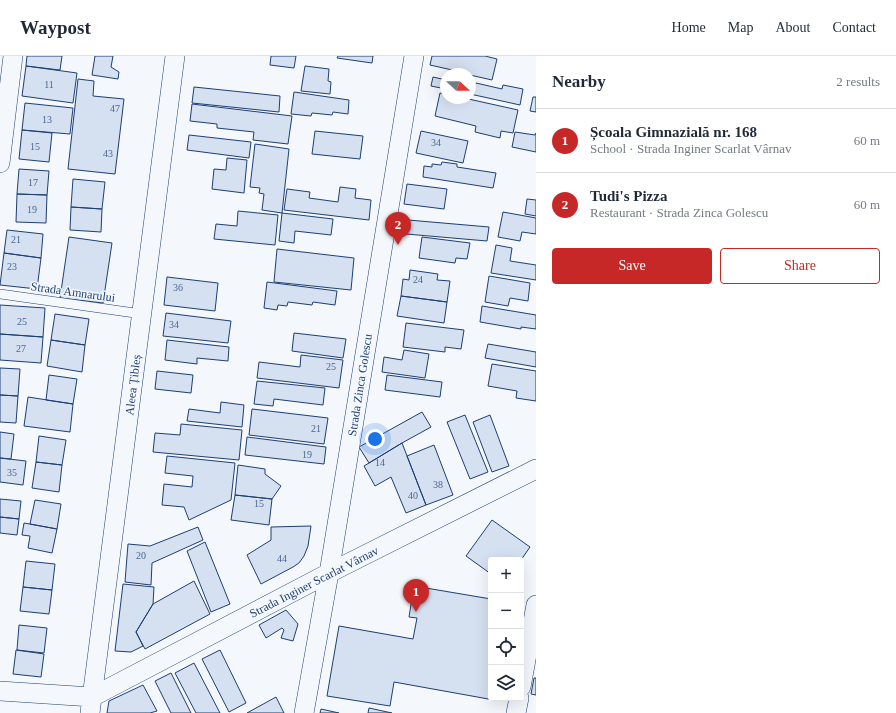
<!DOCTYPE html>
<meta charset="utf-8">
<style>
body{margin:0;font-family:Georgia,serif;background:#f2f2f3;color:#1f2937}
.controls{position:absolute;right:12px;bottom:12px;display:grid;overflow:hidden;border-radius:4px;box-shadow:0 4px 16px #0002}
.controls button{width:36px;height:36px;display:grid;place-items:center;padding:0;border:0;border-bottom:1px solid #e0e1e3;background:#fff;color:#1f2937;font:20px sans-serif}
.compass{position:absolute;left:440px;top:12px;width:36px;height:36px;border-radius:50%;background:#fff;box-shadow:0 4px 16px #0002;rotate:111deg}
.you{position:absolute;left:375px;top:383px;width:14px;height:14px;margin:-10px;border:3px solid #fff;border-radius:50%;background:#1a73e8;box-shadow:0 0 0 6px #1a73e833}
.badge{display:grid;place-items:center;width:26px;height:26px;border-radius:50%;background:#c62828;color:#fff;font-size:13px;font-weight:700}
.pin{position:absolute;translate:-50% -33px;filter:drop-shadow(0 1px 2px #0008)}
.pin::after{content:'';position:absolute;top:21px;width:14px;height:12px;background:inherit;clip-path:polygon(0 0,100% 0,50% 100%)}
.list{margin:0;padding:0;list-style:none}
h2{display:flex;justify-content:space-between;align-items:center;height:52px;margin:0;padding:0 16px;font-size:17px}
h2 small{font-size:13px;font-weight:400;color:#747a83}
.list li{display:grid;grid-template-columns:26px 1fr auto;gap:12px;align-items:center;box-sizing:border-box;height:64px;padding:0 16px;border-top:1px solid #e0e1e3}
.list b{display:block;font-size:15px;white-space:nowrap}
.list p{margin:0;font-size:13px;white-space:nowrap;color:#747a83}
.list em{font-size:13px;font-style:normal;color:#747a83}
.actions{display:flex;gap:8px;padding:12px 16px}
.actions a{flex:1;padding:9px 0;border:1px solid #c62828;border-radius:4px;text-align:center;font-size:14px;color:#c62828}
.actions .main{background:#c62828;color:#fff}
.icon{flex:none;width:22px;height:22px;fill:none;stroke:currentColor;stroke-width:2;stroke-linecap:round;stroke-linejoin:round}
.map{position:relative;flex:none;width:536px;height:657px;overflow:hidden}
header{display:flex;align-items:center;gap:24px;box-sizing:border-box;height:56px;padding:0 20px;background:#fff;border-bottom:1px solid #e0e1e3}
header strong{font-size:19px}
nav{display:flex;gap:22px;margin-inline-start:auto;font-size:14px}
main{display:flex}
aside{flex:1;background:#fff}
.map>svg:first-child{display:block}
.building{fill:#d5e0f0;stroke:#1d3f73}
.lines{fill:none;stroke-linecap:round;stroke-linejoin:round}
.lane-casing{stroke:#1d3f73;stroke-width:10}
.street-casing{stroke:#1d3f73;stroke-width:20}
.lane{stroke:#f4f7fb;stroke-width:9}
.street{stroke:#f4f7fb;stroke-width:19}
.labels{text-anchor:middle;stroke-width:3;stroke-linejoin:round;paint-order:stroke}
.number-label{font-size:10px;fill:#4b6792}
.street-label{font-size:12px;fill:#1d3f73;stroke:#f4f7fb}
</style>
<header>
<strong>Waypost</strong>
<nav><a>Home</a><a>Map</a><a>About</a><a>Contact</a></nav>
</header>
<main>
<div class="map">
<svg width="536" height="657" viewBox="0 0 536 657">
<rect width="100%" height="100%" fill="#f4f7fb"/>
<path class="building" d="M27,0H62L60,14L26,10Z
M95,0H113L111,11L119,16L118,23L92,19Z
M271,0H296L294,12L270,9Z
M338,0H373L372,7L337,2Z
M432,0H485L497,3L492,24L470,19V18L430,9Z
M26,10L77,17L73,47L22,40Z
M305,10L329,13L328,25L331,26L330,38L301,35Z
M433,21L446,24V33L431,30Z
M78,23L94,25L93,40L124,43L115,118L68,113Z
M476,27L502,33L503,29L523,33L520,49L470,38V29L475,30Z
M194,31L280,40L279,56L192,47Z
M294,36L349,44L348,58L333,56L332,59L312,57L311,60L291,58Z
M440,37L446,38V42H464L518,54L513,77L501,75L500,82L475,76L476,70L435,60Z
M533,41H536V56L530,55Z
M25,47L73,52L70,78L22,74Z
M192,48L292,60L288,88L253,84L254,76L217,72V68L190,65Z
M22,74L52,77L49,106L19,103Z
M315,75L363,80L360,103L312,98Z
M421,75L468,85L463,107L416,97Z
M515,76L535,79L536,77V96L512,91Z
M189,79L251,86L249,102L187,94Z
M255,88L289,93L282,157L262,154L264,138L259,137L260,132L250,131Z
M227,102L247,104L244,137L212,133L214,113L226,114Z
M442,106L457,108V111L496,117L493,132L423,121L424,110L432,111V108L441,109Z
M19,113L49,115L47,139L17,138Z
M73,123L105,126L102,153L71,151Z
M407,128L447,133L444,153L404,148Z
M340,131L356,133L355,142L371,144L369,164L284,154L287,133L310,136L309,142L338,146Z
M17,138L47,139L46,167L16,166Z
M527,143L536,144V160L525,158Z
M71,151L102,153L101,176L70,174Z
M238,155L278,159L275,189L214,183L216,168L237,170Z
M503,156L536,162V178L522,176L520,185L498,181Z
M282,157L333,163L331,179L295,175L294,187L279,185Z
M408,164L489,171L487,185L406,178Z
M7,174L43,178L41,202L4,197Z
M69,181L112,187L103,247L60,242Z
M422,181L470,187L467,203L456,202L455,207L419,202Z
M496,189L512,192L510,205L536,209V224L491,217Z
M277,193L354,202L351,234L274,226Z
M4,197L41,202L37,233L0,229Z
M410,214L438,218L437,224L450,225L447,246L401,240L403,223L409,224Z
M489,220L530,227L528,245L510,242L508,250L485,246Z
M167,221L218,227L215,255L164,249Z
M267,226L337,235L335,249L313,246L312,249L288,246L287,250L278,249L277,254L264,252Z
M401,240L447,246L444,267L397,260Z
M0,249L45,252L43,281L0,278Z
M482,250L536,259V273L521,271V273L480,266Z
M166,257L231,265L228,287L163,280Z
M55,258L89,263L85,289L51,284Z
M406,267L464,274L461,293L445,291V296L403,291Z
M294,277L346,283L343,302L292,295Z
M0,278L43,281L41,307L0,304Z
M51,284L85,289L82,316L47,310Z
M167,284L229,291L228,305L197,302V308L165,304Z
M488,288L536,296V311L485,302Z
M404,294L429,298L425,322L382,316L384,301L402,304Z
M301,299L343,304L339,332L257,322L259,306L300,311Z
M492,308L536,315V345L516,342L517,335L488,330Z
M0,312L20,313L18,340L0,339Z
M157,315L193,319L191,337L155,333Z
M49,319L77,323L73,348L46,344Z
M387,319L442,326L440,341L385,334Z
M257,325L325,332L323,349L274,343L273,350L254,348Z
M0,339L18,340L16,367L0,366Z
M28,341L73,348L70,376L24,370Z
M221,346L244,349L242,371L187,365L189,353L220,357Z
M252,353L328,362L324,388L249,379Z
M422,356L431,371L402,387L369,407L359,391Z
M465,359L488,416L470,423L447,366Z
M490,359L509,410L492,416L473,366Z
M181,368L242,374L239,404L153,396L155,377L180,379Z
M0,376L14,378L11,403L0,402Z
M39,380L66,384L62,409L36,406Z
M247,381L326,391L324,408L245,399Z
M402,387L426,449L406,457L391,421L375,430L364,410Z
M434,389L453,439L426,449L407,400Z
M167,400L235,407L231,444L189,464L184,451L162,449L164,428L192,431L193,420L165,417Z
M0,402L26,405L23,429L0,426Z
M36,406L62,409L59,436L32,432Z
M238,409L265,413V418L281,430L272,443L235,439Z
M235,439L272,443L269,469L231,464Z
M0,443L21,445L19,463L0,461Z
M35,444L61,448L57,473L30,468Z
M0,461L19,463L17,479L0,477Z
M492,464L530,491L521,504H491V518L466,500Z
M24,467L57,473L52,497L28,492L30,480L22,479Z
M311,470L308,490L304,500L299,507L293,511L261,528L247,499L271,484V471Z
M198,471L203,484L152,507L151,529L125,526L128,488L150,490Z
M205,486L230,548L211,556L187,495Z
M26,505L55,508L52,534L23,531Z
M194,525L210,558L145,593L136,576L153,548Z
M123,528L154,531L153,548L136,576L143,590L131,596L115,595Z
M414,530L491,543V642H495L494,644L394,626L390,650L327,640L339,570L413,583L417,562L409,561Z
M23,531L52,534L49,558L20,555Z
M286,554L298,568L293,585L281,582L284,574L282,572L266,582L259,569Z
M19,569L47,572L44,597L17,594Z
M16,594L44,598L41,621L13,618Z
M220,594L246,647L229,656L202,603Z
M194,607L220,657H196L175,617Z
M171,617L191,657H171L155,625Z
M534,622H536V639L531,638Z
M143,629L157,655L150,657H107L109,645Z
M276,641L284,657H247Z
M369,652L392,657H368Z
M321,653L339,657H320Z"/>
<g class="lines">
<defs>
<path id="lane" d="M0,238L142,258"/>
<path id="street" d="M0,107L13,0
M521,631L536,549
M0,635L92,641L329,517L536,413
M90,657L175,0
M304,657L329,517L414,0
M516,657L519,642"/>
</defs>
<use href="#lane" class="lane-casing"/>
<use href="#street" class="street-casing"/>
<use href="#lane" class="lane"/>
<use href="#street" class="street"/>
</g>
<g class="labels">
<g class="number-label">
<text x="49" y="32">11</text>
<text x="115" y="56">47</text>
<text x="47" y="67">13</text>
<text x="436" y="90">34</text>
<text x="35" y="94">15</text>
<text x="108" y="101">43</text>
<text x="33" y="130">17</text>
<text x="32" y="157">19</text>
<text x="16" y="187">21</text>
<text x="12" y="214">23</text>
<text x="418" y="227">24</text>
<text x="178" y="235">36</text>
<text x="22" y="269">25</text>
<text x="174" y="272">34</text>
<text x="21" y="296">27</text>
<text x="331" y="314">25</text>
<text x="316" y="376">21</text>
<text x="307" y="402">19</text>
<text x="380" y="410">14</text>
<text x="12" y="420">35</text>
<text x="438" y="432">38</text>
<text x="413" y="443">40</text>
<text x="259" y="451">15</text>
<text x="141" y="503">20</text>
<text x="282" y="506">44</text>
</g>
<g class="street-label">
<text transform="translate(73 236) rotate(8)" y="4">Strada Amnarului</text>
<text transform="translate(133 329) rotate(-83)" y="4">Aleea Țibleș</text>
<text transform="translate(360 329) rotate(-81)" y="4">Strada Zinca Golescu</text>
<text transform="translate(314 526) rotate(-27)" y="4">Strada Inginer Scarlat Vârnav</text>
</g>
</g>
</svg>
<div class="controls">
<button>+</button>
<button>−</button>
<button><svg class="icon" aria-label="locate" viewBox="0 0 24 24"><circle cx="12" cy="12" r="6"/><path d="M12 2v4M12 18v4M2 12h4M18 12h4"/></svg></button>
<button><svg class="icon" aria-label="layers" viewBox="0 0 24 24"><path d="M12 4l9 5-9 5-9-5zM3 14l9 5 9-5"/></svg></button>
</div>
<svg class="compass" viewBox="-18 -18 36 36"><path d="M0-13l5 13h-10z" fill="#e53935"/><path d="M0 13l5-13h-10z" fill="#747a83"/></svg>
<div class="you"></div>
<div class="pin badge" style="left:416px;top:556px">1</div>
<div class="pin badge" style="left:398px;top:189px">2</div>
</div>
<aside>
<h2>Nearby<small>2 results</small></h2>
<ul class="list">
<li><span class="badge">1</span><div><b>Școala Gimnazială nr. 168</b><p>School · Strada Inginer Scarlat Vârnav</p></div><em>60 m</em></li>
<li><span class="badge">2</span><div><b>Tudi's Pizza</b><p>Restaurant · Strada Zinca Golescu</p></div><em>60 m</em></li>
</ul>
<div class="actions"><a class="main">Save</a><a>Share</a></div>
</aside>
</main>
